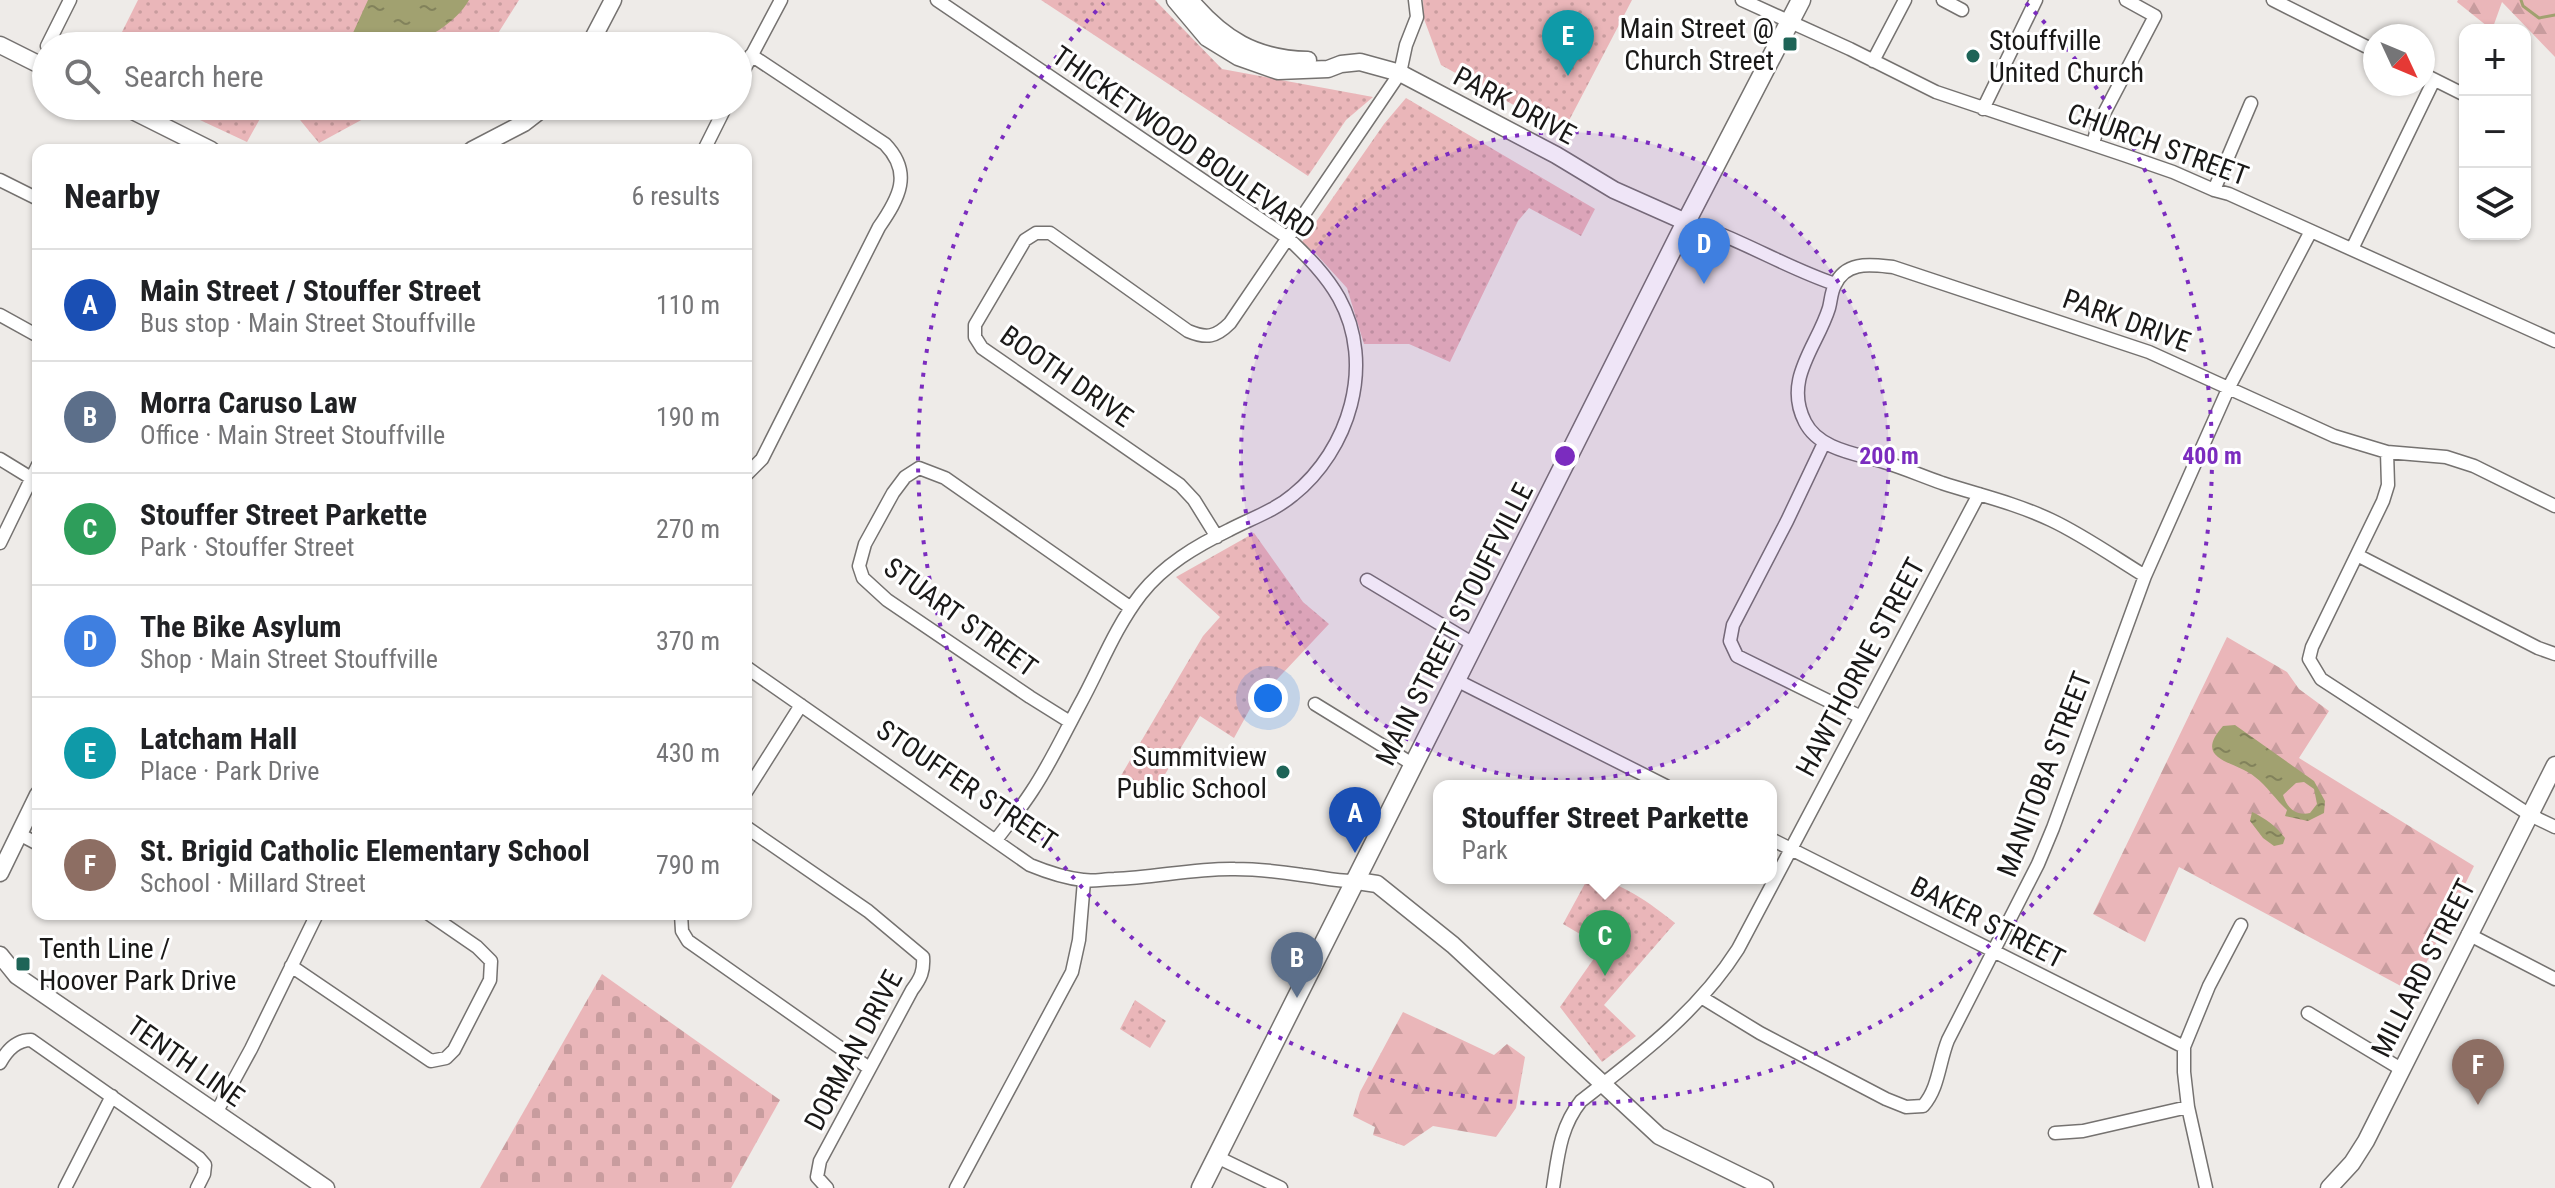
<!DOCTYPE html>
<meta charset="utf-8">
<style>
body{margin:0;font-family:"Roboto Condensed",sans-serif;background:#f2f2f2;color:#202124}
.controls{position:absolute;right:24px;top:24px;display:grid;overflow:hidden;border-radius:16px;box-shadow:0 2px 6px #0004}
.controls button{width:72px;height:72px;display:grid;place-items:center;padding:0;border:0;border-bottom:2px solid #e0e0e0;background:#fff;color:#202124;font:40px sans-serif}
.compass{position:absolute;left:2363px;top:24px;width:72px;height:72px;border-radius:50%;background:#fff;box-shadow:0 2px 6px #0004;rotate:134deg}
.you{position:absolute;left:1268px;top:698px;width:28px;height:28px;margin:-20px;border:6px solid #fff;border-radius:50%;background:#1a73e8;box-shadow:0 0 0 12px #1a73e833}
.badge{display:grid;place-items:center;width:52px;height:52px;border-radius:50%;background:#1a73e8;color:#fff;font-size:26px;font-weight:700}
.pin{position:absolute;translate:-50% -66px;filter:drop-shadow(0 2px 4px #0008)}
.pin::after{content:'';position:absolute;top:42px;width:28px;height:24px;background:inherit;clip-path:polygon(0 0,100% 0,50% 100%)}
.popup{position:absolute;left:1433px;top:780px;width:344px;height:104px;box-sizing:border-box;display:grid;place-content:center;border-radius:16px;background:#fff;filter:drop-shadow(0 2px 6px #0005);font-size:26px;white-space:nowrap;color:#757577}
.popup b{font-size:30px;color:#202124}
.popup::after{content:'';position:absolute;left:50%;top:100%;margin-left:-16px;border:16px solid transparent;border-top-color:#fff}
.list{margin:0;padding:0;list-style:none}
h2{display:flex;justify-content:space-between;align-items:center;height:104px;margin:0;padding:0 32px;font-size:34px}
h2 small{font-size:26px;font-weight:400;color:#757577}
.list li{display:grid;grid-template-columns:52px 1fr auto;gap:24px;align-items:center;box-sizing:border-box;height:112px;padding:0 32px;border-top:2px solid #e0e0e0}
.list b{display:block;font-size:30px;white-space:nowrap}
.list p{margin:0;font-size:26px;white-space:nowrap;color:#757577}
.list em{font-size:26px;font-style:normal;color:#757577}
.icon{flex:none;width:44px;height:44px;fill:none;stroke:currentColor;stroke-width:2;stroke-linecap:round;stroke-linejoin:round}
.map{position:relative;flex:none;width:2555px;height:1188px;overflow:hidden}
.search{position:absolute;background:#fff;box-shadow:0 2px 6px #0004;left:32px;top:32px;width:720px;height:88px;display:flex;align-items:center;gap:20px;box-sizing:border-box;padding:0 28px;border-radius:44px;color:#757577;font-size:30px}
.panel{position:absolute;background:#fff;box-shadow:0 2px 6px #0004;left:32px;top:144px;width:720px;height:776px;border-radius:16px}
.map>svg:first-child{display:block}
.forest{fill:url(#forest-firs)}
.cemetery{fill:url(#cemetery-stones)}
.park{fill:url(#park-dots)}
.water{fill:url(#water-ripples);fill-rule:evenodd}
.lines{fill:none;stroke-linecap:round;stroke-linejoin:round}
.stream{stroke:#a1a170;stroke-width:3}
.minor-casing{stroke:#757270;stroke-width:15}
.tertiary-casing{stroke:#757270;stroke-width:19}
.secondary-casing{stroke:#757270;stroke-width:21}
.minor{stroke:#fff;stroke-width:12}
.tertiary{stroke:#fff;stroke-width:16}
.secondary{stroke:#fff;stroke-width:18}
.ring{fill:none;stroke:#7b2cbf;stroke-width:4;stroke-dasharray:4 8}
.poi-dot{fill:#1e6457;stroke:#fff;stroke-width:3}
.labels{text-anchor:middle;stroke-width:6;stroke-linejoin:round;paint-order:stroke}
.poi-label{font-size:28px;fill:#1a1918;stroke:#fff;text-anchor:end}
.street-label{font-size:28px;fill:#1a1918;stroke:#fff}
.centre{fill:#7b2cbf;stroke:#fff;stroke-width:4}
.ring-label{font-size:24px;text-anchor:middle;font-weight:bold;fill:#7b2cbf;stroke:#fff;stroke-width:6;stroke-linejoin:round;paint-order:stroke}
</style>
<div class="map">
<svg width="2555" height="1188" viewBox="0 0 2555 1188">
<defs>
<pattern id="forest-firs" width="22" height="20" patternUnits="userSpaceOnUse" patternTransform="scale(2)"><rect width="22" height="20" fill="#eab6b9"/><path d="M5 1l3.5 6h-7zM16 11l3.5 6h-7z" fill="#c89c9e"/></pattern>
<pattern id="cemetery-stones" width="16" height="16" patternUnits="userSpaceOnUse" patternTransform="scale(2)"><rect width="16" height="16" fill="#eab6b9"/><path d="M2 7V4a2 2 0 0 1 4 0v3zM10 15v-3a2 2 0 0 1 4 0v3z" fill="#c89c9e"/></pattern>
<pattern id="park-dots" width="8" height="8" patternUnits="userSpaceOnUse" patternTransform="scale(2)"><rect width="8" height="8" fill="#eab6b9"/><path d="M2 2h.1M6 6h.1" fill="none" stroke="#c89c9e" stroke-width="1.8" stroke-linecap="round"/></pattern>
<pattern id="water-ripples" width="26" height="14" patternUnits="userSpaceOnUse" patternTransform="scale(2)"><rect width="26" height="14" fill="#a1a170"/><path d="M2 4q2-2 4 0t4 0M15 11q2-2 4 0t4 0" fill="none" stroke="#82825b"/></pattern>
</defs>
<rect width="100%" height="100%" fill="#eeebe8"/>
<path class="forest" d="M2458,0H2555V57L2502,2L2492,30L2457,2Z
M2227,637L2287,672L2299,689L2329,711L2299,758L2474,866L2412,992L2179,867L2145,942L2093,914Z
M1403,1012L1494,1055L1507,1044L1525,1057L1516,1108L1496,1137L1433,1126L1404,1146L1373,1135L1375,1127L1353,1116L1360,1092Z"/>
<path class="cemetery" d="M602,974L780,1100L731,1188H480Z"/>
<path class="park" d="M138,0H519L490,46H115Z
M1041,0H1155L1222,69L1373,97L1346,120L1308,176Z
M1423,0H1632L1563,132L1441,65L1424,19Z
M1406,98L1595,209L1581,236L1529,208L1518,221L1450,362L1409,344H1364L1347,288L1316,254L1302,242L1384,124Z
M170,106H267L247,142Z
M273,106H387L319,143L291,109Z
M1254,533L1303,602L1329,624L1251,707L1234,738L1200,716L1152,796L1119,779L1203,636L1220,617L1176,577Z
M1588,878C1616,878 1653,905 1675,923L1604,1005L1636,1036L1602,1062L1560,1007L1602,947L1563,924Z
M1135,1000L1166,1021L1150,1048L1120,1029Z"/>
<path class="water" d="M368,0H469C456,23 425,42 398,46C382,48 364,46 347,46Z
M2235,725L2314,781L2325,801L2324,813L2308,821L2285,816L2287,810C2276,800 2267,786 2255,777C2235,760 2192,761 2223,726ZM2304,782L2314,789L2317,804L2310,813C2296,816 2287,808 2283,795L2296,783Z
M2252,812C2265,818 2276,826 2285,838L2283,844L2274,846L2263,838L2250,821Z"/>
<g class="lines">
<path class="stream" d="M2521,0L2523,6L2539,18L2555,15"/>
<defs>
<path id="minor" d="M937,0L1288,238C1308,257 1326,275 1339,298C1376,365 1349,450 1293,495C1274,511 1250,519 1229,530C1196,546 1164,565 1141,594C1114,629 1100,668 1079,706C1064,734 1050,764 1032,791C1021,808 1008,824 996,840
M1742,0L1850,49L1936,92L2124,155L2173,172L2214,190L2229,194L2555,341
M1943,0L1962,10
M2126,0L2155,16
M2273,0L2375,51
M47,46L70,0
M1873,61L1905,0
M2423,74L2465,95
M738,81L781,0
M1983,109L2036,0
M2093,144L2098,125L2155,16
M704,150L726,106
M0,180L38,199
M2214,190L2251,103
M1686,222C1738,237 1784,267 1835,284
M2352,249L2434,80
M0,315L38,336
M1824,443L1787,521L1733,625L1730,641L1737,656L1861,717
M2387,452L2446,457L2474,466L2555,506
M0,459L31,478
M746,475L762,459L879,227C899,198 913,173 885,144L751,55
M1217,537L1194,500L1180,485L982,348L975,337V325L1025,240L1036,233H1050L1188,331C1207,339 1216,337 1230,323L1400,73L1406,45L1417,17L1415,0
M0,543L38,465
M2357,555L2538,648L2555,654
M2145,576C2114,557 2083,535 2051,520C2015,503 1979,495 1942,483C1922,476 1904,468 1884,462C1858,454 1819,450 1805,422C1783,379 1817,347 1829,308C1831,301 1831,292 1835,285C1846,260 1872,265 1893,267L2149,352L2334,436L2387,452L2388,485L2383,501L2312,647L2309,659L2321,679L2530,815L2555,827
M1367,580L1475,645
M746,667L1030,865C1047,872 1065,878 1083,880C1094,882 1103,879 1114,879C1154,878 1194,868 1235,869C1256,869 1282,872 1302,875C1321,877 1338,882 1357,881
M1458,681L1666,786
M1315,704L1414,765
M1070,722L1030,697L887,600L863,578L859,566L865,544L893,493L905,477L919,468L945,478L1131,608
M746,792L801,705
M746,827L868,911L923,957C924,971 921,978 912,990L820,1161L817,1177L827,1188
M19,834L38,844
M1771,839L2184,1047
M681,914L682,931L688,941L869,1068
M2468,934L2555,979
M291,966L431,1061L446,1058L454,1050L490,980L491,961L477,947L429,914
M1701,997L1760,1033L1886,1099L1906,1107L1923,1106C1939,1088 1939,1062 1948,1040L2038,864L2053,828L2145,576L2229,387L2311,231
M2308,1013L2401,1069
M0,1063C7,1050 16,1040 31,1040L199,1158L205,1165L204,1174L197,1188
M216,1113L251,1049L317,914
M2055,1133L2083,1131L2188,1107
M1217,1157L1281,1188
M65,1188L112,1096
M956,1188L1072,972L1079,940L1084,881
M1553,1188C1558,1156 1560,1127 1581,1101C1639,1056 1698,1012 1738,949L1979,494
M2206,1188L2188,1107L2184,1072V1047L2209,986L2241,925"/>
<path id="tertiary" d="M1175,0L1207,38L1238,57L1278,71L1328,69L1341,64L1360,62L1400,73L1556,155L1614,190L1686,222
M1190,0C1223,39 1255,59 1308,60
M0,45L46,68
M589,46L613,0
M123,106L211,150
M472,150L524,123L546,106
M0,873L38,795
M1357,881L1377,884L1453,945L1659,1136L1765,1188
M0,955L17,976L326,1188
M2329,1188L2352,1163L2366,1141L2555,765"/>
<path id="secondary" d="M1201,1188L1686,222L1801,0"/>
</defs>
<use href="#minor" class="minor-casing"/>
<use href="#tertiary" class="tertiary-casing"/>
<use href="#secondary" class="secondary-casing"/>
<use href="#minor" class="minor"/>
<use href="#tertiary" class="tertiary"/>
<use href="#secondary" class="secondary"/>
</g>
<circle cx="1565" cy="456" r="324" fill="#7b2cbf" fill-opacity=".12"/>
<g class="ring">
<circle cx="1565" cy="456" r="324"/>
<path d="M2026 3A647 647 0 1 1 1104 3"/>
</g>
<g class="poi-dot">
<rect x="1782" y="36" width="16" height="16" rx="4"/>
<circle cx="1973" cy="56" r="8"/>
<circle cx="1283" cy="772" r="8"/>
<rect x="15" y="956" width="16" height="16" rx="4"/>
</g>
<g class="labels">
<g class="poi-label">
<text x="1774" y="38">Main Street @<tspan x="1774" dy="32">Church Street</tspan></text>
<text x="1989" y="50" text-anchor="start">Stouffville<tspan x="1989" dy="32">United Church</tspan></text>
<text x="1267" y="766">Summitview<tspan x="1267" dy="32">Public School</tspan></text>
<text x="39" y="958" text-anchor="start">Tenth Line /<tspan x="39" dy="32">Hoover Park Drive</tspan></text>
</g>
<g class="street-label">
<text transform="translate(1515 105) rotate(28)" y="10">PARK DRIVE</text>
<text transform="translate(1184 142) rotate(35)" y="10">THICKETWOOD BOULEVARD</text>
<text transform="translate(2158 144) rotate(20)" y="10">CHURCH STREET</text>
<text transform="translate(2127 320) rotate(20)" y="10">PARK DRIVE</text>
<text transform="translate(1067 376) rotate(35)" y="10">BOOTH DRIVE</text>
<text transform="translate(961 617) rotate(36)" y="10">STUART STREET</text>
<text transform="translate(1454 624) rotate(-63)" y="10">MAIN STREET STOUFFVILLE</text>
<text transform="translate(1860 667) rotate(-62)" y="10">HAWTHORNE STREET</text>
<text transform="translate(2044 774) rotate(-69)" y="10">MANITOBA STREET</text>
<text transform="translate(967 785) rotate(34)" y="10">STOUFFER STREET</text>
<text transform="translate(1988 922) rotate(27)" y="10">BAKER STREET</text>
<text transform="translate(2423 968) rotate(-63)" y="10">MILLARD STREET</text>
<text transform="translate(853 1050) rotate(-62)" y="10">DORMAN DRIVE</text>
<text transform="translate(186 1061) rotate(35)" y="10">TENTH LINE</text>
</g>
</g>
<circle cx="1565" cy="456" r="12" class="centre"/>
<g class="ring-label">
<text x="1889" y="464">200 m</text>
<text x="2212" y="464">400 m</text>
</g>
</svg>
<div class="controls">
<button>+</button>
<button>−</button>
<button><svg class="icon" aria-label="layers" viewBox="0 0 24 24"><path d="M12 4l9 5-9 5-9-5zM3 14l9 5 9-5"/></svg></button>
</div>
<svg class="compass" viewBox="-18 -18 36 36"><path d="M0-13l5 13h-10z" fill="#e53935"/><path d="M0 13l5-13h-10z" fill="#757577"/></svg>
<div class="you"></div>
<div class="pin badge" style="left:1355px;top:853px;background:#1a4fb4">A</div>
<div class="pin badge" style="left:1297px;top:998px;background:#5c6f8a">B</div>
<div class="pin badge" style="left:1605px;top:976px;background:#2e9e5b">C</div>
<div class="popup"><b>Stouffer Street Parkette</b>Park</div>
<div class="pin badge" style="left:1704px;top:284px;background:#3f7fe0">D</div>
<div class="pin badge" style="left:1568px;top:76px;background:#0f9aa8">E</div>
<div class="pin badge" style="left:2478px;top:1105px;background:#8d6e63">F</div>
<div class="search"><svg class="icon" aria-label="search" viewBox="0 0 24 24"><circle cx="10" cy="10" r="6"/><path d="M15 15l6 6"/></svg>Search here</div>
<section class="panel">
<h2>Nearby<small>6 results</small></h2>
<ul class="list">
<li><span class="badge" style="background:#1a4fb4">A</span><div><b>Main Street / Stouffer Street</b><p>Bus stop · Main Street Stouffville</p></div><em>110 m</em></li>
<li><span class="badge" style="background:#5c6f8a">B</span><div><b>Morra Caruso Law</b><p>Office · Main Street Stouffville</p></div><em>190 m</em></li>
<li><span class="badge" style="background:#2e9e5b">C</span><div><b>Stouffer Street Parkette</b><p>Park · Stouffer Street</p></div><em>270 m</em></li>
<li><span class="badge" style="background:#3f7fe0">D</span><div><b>The Bike Asylum</b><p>Shop · Main Street Stouffville</p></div><em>370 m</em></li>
<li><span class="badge" style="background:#0f9aa8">E</span><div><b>Latcham Hall</b><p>Place · Park Drive</p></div><em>430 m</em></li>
<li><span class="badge" style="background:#8d6e63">F</span><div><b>St. Brigid Catholic Elementary School</b><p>School · Millard Street</p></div><em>790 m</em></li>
</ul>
</section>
</div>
